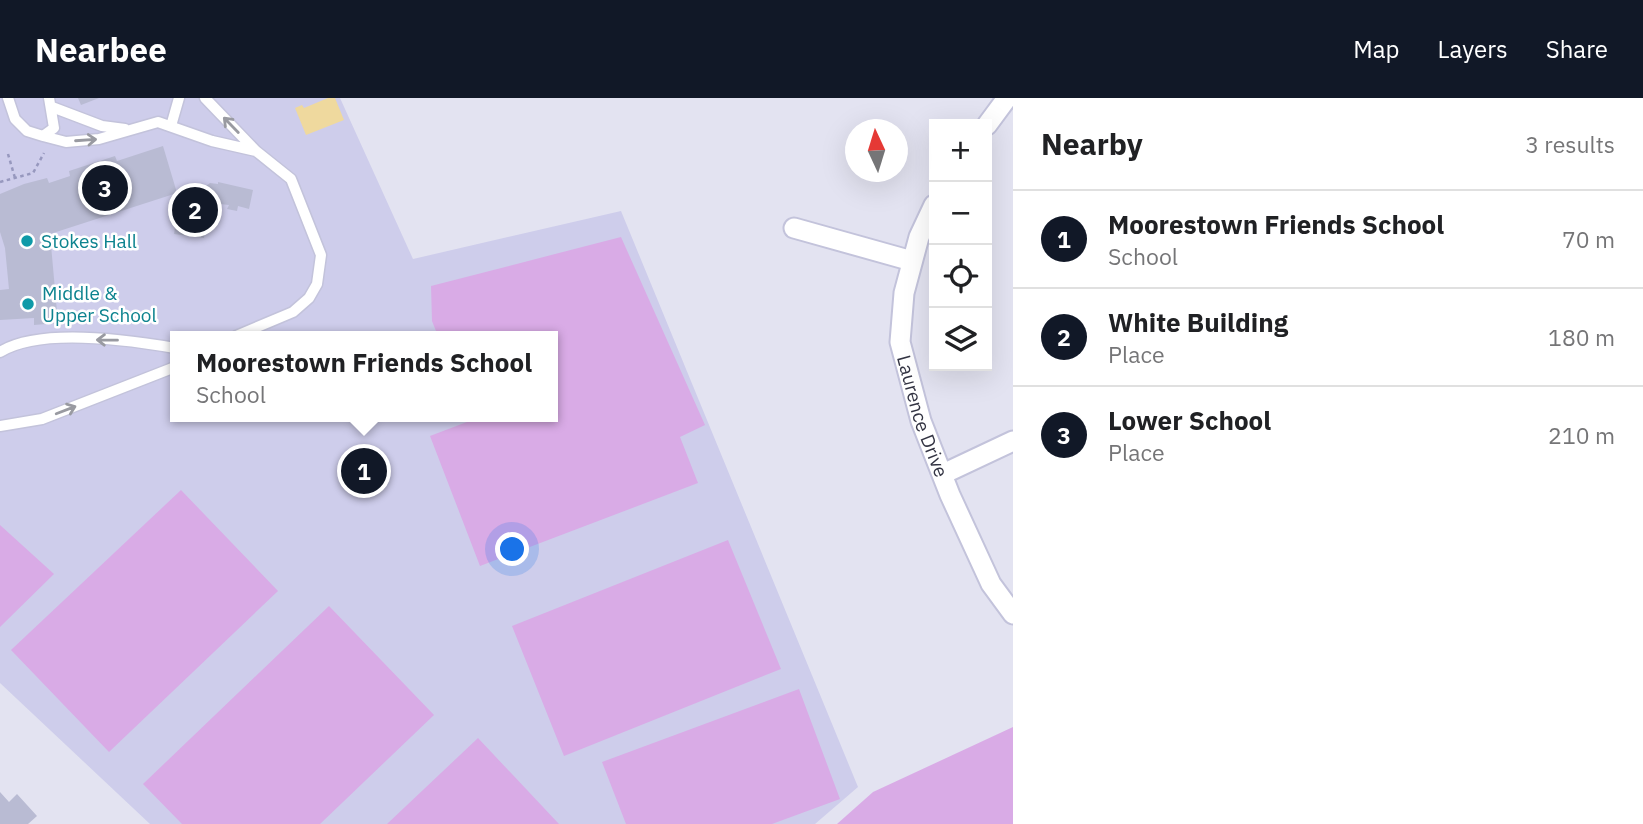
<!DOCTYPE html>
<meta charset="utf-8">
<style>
body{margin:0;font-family:"IBM Plex Sans",sans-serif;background:#f6f6f6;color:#202124}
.controls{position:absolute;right:21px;top:21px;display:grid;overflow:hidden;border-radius:0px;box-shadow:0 7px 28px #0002}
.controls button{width:63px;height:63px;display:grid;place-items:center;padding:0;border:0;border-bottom:2px solid #e0e0e0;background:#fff;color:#202124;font:35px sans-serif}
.compass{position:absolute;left:845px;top:21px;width:63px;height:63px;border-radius:50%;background:#fff;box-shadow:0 7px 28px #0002;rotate:356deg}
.you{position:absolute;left:513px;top:452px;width:24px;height:24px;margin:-18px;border:5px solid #fff;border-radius:50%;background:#1a73e8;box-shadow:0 0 0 10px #1a73e833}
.badge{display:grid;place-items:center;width:46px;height:46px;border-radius:50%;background:#111827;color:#fff;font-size:23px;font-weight:700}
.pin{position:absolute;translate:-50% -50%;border:4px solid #fff;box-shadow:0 2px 7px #0006}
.popup{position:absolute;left:170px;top:233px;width:388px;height:91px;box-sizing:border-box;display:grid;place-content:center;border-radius:0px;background:#fff;filter:drop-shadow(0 2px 5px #0005);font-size:23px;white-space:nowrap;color:#757577}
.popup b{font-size:26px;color:#202124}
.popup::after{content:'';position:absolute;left:50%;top:100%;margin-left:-14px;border:14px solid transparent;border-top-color:#fff}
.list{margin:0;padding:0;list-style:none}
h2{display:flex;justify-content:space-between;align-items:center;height:91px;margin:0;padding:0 28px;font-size:30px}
h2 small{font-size:23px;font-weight:400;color:#757577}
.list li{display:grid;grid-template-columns:46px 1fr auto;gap:21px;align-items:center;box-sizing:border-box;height:98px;padding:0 28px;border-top:2px solid #e0e0e0}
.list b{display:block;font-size:26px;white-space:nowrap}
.list p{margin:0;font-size:23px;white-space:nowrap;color:#757577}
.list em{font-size:23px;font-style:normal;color:#757577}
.icon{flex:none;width:38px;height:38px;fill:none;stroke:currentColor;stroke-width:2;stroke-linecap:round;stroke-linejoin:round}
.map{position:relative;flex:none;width:1013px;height:726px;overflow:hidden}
header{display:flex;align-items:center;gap:42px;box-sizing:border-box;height:98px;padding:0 35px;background:#111827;color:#fff}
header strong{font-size:33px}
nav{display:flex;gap:38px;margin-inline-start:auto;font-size:24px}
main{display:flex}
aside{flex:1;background:#fff}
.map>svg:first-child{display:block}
.education{fill:#cecdeb;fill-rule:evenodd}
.green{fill:#d9abe6}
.water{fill:#efd99e}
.building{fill:#b9bbd3}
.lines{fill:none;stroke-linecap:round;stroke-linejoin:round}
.lane-casing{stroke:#c3c3db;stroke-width:13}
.street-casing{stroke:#c3c3db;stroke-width:23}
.path{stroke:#9798be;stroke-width:2.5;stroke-dasharray:3.5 3.5;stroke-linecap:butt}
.lane{stroke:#fff;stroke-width:10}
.street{stroke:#fff;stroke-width:19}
.oneway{stroke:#999aa1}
.culture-dot{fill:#0f9aa8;stroke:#fff;stroke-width:2.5}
.labels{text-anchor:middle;stroke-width:5;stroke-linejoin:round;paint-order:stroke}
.culture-label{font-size:19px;fill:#0d838f;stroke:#fff;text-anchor:start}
.street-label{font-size:19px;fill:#333443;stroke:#fff}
</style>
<header>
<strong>Nearbee</strong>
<nav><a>Map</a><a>Layers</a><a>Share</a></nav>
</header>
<main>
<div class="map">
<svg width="1013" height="726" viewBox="0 0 1013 726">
<rect width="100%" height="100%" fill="#e3e3f1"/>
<path class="education" d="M0,0H340L413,161L621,113L858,689L815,726H150L0,585ZM175,238H553V319H175Z"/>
<path class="green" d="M621,139L705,327L680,339L698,385L480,468L430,338L480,319H553V238H438L432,223L431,188Z
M181,392L278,493L109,654L11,552Z
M0,427L54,476L0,529Z
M728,442L781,571L564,658L512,528Z
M329,508L434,617L320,726H182L143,686Z
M799,591L840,701L772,726H626L602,664Z
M1013,629V726H837L873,694Z
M478,640L559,726H387Z"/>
<path class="water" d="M328,0H335L344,22L306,37L295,10L302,7L304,10Z"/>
<path class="building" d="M78,0H99L81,7Z
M163,48L177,95L50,136L58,225L34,227V220L0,222V192L9,191L5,150L0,134V96L24,86L47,80L49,85L70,78L69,73L115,58L117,63Z
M218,84L253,92L249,111L238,108L237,113L227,111L229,107L220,106L208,116L204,140L174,136L178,110L210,85L218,86Z
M0,694L9,704L17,696L37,718L28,726H0Z"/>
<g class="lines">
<defs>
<path id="lane" d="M8,0L15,21L27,33L43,38L66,44L99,41L158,24L212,43L256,53L291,81L321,157L317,186L309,200L293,214L236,238
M205,0L256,53
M52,9L102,28L125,31
M171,28L179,0
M43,38L54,30L49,0
M0,254C40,229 129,242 175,250
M0,328L42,321L175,269"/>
<g id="street">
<path d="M987,27L1007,0"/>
<path id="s1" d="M934,107L919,139L904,195L900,244L921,323L950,397L991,486L1013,516"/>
<path d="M794,130L912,163"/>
<path d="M943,376L1013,343"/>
</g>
</defs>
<use href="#lane" class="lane-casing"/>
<use href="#street" class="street-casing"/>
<path class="path" d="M8,56L15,80
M0,84L33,75L44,55"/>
<use href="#lane" class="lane"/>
<use href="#street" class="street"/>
</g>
<defs><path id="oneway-shaft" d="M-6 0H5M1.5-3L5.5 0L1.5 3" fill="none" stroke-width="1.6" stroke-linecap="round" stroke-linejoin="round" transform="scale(1.75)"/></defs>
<g class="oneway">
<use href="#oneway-shaft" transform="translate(231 27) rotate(-134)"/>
<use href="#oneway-shaft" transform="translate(86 42) rotate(-4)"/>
<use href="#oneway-shaft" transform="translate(107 242) rotate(-179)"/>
<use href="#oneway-shaft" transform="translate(66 312) rotate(-21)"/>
</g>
<g class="culture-dot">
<circle cx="27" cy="143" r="7"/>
<circle cx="28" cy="206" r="7"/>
</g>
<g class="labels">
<g class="culture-label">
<text x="41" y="150">Stokes Hall</text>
<text x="42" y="202">Middle &amp;<tspan x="42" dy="22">Upper School</tspan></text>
</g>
<g class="street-label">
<text dy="7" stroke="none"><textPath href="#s1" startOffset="220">Laurence Drive</textPath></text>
</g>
</g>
</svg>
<div class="controls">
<button>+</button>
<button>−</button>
<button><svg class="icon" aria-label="locate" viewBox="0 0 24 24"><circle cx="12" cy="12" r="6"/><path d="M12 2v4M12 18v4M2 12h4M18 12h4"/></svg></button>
<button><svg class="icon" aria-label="layers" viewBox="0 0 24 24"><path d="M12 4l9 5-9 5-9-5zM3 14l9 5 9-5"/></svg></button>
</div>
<svg class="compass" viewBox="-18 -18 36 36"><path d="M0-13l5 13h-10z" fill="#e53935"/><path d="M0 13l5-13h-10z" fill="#757577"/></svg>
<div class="you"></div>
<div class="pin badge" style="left:364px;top:373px">1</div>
<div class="popup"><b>Moorestown Friends School</b>School</div>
<div class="pin badge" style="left:195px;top:112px">2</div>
<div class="pin badge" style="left:105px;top:90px">3</div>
</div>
<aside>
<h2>Nearby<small>3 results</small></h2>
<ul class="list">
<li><span class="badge">1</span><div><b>Moorestown Friends School</b><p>School</p></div><em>70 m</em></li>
<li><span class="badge">2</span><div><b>White Building</b><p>Place</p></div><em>180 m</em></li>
<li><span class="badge">3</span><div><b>Lower School</b><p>Place</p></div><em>210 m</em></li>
</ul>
</aside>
</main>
